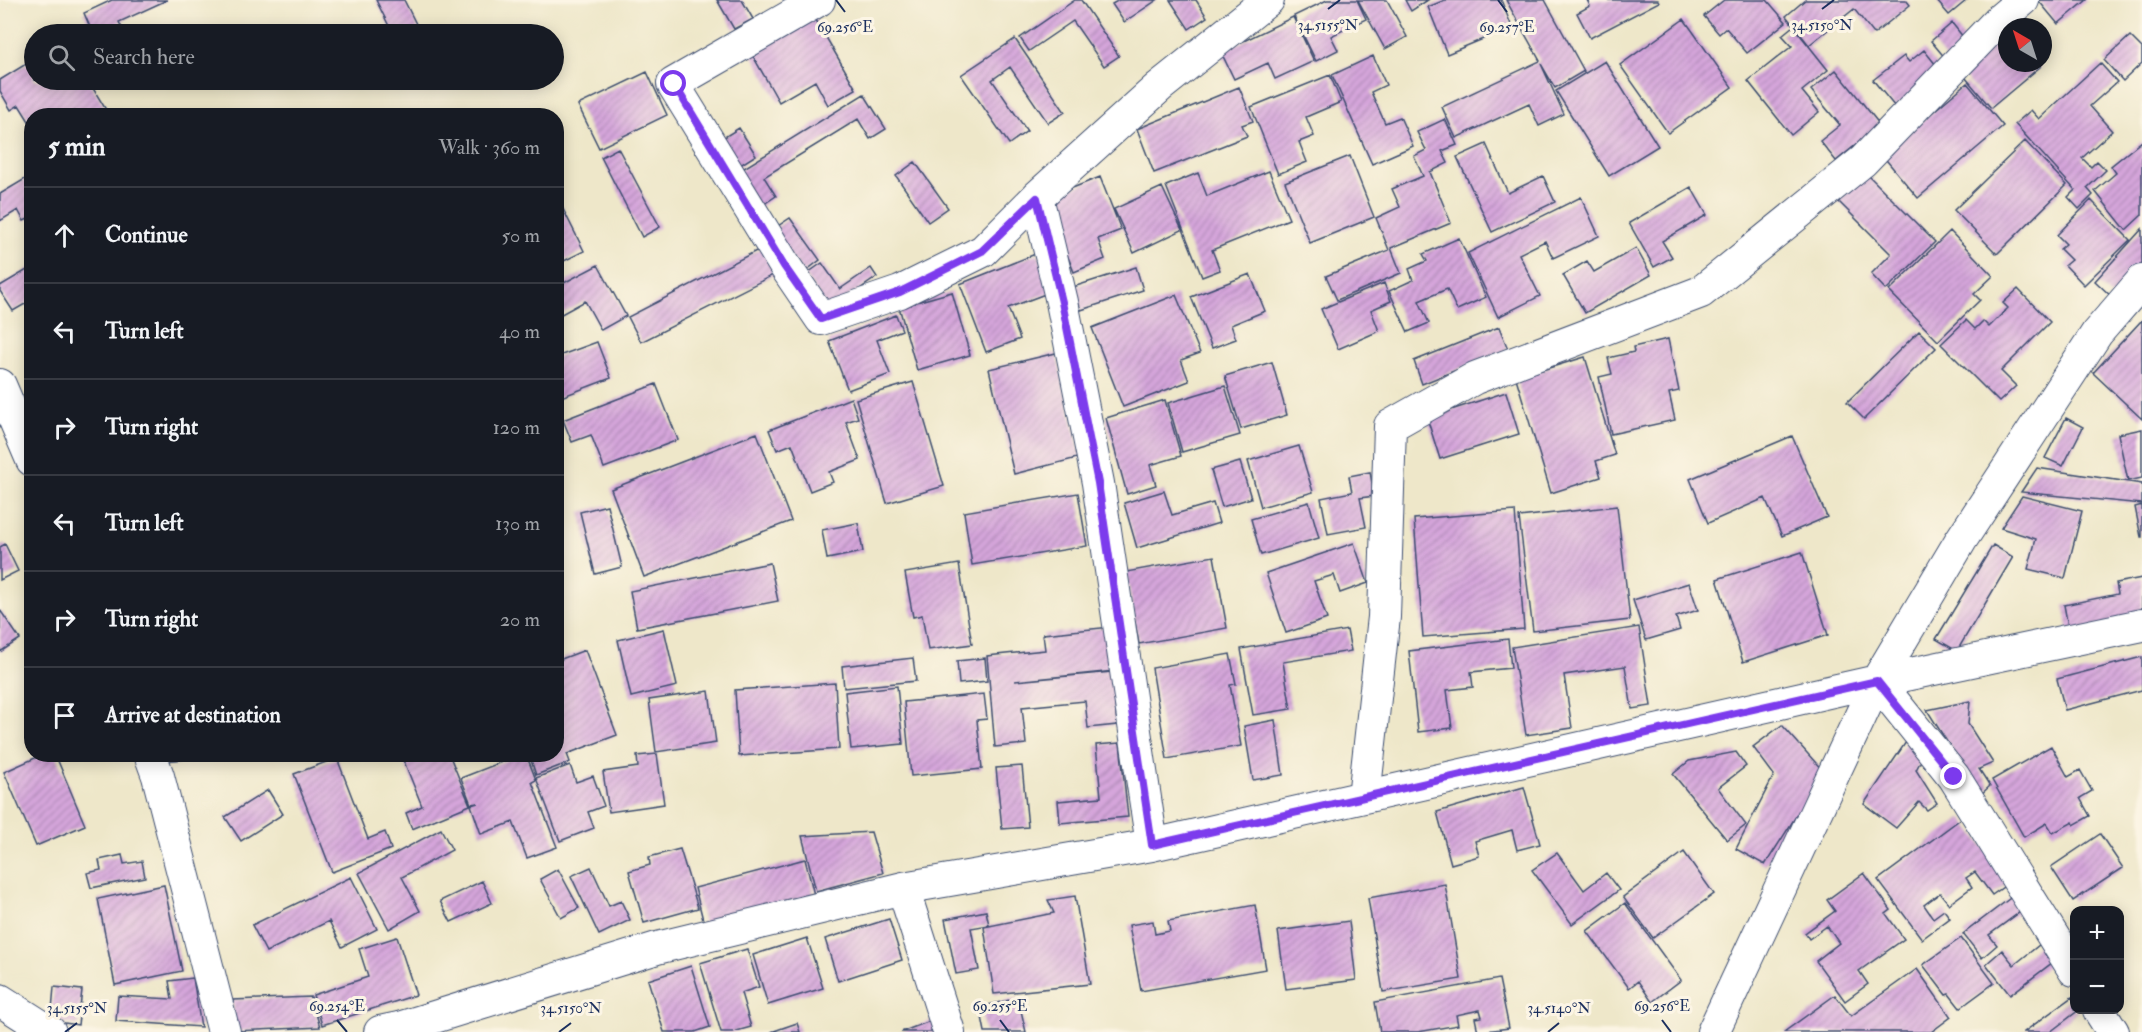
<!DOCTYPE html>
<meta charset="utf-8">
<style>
body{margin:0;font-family:"IM FELL Double Pica",serif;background:#20242c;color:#f1f3f6}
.controls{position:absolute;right:18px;bottom:18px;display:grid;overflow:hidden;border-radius:12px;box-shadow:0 3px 15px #0003}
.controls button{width:54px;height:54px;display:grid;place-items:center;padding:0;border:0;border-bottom:2px solid #363941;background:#171b24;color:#f1f3f6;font:30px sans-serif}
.compass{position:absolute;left:1998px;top:18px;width:54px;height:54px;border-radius:50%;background:#171b24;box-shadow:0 3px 15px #0003;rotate:321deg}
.stop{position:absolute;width:18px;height:18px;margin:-14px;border:4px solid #7c3aed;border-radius:50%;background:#fff}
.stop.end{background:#7c3aed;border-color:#fff;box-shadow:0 2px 6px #0008}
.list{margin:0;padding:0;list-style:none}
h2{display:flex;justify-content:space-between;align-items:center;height:78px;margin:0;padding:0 24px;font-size:26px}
h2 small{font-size:20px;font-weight:400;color:#9ea1a6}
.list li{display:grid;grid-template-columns:39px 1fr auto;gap:18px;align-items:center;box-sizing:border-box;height:96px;padding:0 24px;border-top:2px solid #363941}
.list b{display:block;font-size:22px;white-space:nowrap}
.list em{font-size:20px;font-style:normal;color:#9ea1a6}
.icon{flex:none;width:33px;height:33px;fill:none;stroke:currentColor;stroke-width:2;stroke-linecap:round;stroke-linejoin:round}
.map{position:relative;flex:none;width:2142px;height:1032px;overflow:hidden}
.search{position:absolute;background:#171b24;box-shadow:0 3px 15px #0003;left:24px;top:24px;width:540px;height:66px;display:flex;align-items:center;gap:15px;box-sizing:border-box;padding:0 21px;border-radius:33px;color:#9ea1a6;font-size:22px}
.panel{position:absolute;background:#171b24;box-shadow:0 3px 15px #0003;left:24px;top:108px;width:540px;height:654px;border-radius:24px}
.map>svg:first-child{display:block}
.building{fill:url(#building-hatch)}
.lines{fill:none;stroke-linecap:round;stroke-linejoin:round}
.street-casing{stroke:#3b4b6e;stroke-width:34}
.street{stroke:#fff;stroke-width:32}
.route{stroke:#7c3aed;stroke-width:8}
.ticks{fill:none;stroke:#1b2f5e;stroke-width:2}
.ticks-label{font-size:15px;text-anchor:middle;fill:#1b2f5e;stroke:#fcf5e5;stroke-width:6;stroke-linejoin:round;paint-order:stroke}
</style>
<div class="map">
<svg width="2142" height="1032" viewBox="0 0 2142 1032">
<defs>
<pattern id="building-hatch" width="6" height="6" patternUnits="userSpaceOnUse" patternTransform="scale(1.5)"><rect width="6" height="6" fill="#d6a6db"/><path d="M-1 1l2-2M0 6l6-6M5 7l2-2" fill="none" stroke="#ad88b5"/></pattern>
</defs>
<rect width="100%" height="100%" fill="#fcf5e5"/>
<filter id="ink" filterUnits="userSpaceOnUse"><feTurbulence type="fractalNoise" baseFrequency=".0167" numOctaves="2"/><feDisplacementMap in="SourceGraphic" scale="12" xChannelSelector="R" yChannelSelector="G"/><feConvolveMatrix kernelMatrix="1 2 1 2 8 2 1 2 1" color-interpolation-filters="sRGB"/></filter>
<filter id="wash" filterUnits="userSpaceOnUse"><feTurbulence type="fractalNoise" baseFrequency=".008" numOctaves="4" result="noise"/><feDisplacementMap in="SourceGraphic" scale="24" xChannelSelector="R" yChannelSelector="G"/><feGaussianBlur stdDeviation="1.35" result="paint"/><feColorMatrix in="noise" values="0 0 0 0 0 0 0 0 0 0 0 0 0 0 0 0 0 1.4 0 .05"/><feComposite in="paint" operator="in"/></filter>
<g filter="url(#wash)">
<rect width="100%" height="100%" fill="#eee7c9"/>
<g id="blocks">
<path class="building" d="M112,0H167L119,22L125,34H93L84,13Z
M376,0H404L421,34H393Z
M717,0H742L753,19L734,29Z
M1075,0H1081L1119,56L1104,66L1073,21L1029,51L1020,38Z
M1119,0H1157L1124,22L1112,4Z
M1170,0H1196L1207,17L1189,29Z
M1327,0H1357L1366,19L1331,36L1338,50L1316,61L1294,16Z
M1358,0H1387L1407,37L1385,49Z
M1405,0H1428L1411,11Z
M1445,0H1501L1512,27L1447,54L1428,7Z
M1506,0H1545L1584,71L1555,88L1541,64L1564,114L1539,126L1529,104L1456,138L1442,107L1540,61Z
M1587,0H1658L1659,2L1590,38L1577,13L1590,6Z
M1724,0H1767L1786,22L1747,53L1726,28L1719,34L1704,16Z
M1805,0H1906L1910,5L1874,34L1854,9L1809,45L1786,16Z
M1936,0H1967L1949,15Z
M2038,0H2087L2058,24Z
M812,13L856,89L828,105L815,81L779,102L749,49Z
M1293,17L1314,61L1275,79L1268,63L1234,79L1221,52Z
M1684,19L1732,87L1668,133L1620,65Z
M1952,23L1967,42L1946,59L1931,41Z
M1793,26L1828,70L1802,91L1819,112L1791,135L1748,81L1792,46L1782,35Z
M2007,31V63H2038L2041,66L1991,108L1960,71Z
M2130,36L2142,48V63L2123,81L2104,60Z
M1015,39L1065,112L1048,123L1010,67L992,80L1027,131L1009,144L961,75Z
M1924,50L1940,70L1895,107L1873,80L1904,56L1909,62Z
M1373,56L1386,85L1371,92L1385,123L1400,117L1413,146L1372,164L1332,75Z
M34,59V80H88L108,113L104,116H77L74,111L66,116H32V126L19,105L11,110L0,91V80Z
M1605,61L1658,146L1609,176L1556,91Z
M2100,63L2117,82L2090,106L2112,131L2082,158L2091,167L2097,161L2106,170L2087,188L2093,195L2079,209L2068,197L2075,190L2015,124L2031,110L2039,119Z
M1836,70L1880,125L1836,161L1820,141L1840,125L1811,90Z
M647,72L667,115L599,148L578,105Z
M1330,75L1341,102L1306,117L1314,136L1299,142L1307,162L1278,174L1251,107Z
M1967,83L2003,126L1918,198L1882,155Z
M1239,87L1253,121L1242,125L1247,136L1154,173L1137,129Z
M864,94L886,129L870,139L858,119L764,177L776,196L758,208L736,173Z
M1445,119L1457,145L1442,151L1448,163L1430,172L1451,223L1391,248L1401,273L1337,300L1326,276L1389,250L1376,218L1400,207L1392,189L1423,176L1414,156L1426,150L1417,132Z
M739,128L756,155L734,169L718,141Z
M2025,141L2067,185L1997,254L1954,210Z
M2142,141V215L2126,230L2095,191L2116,173L2111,166Z
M1486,144L1508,193L1543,176L1555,202L1492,232L1457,157Z
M618,148L660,227L642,237L601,157Z
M1350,156L1374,217L1310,243L1285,182Z
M915,162L948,208L928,222L896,176Z
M1269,171L1289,219L1212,250L1220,270L1202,277L1166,186L1198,173L1207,196Z
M1866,173L1935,242L1886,290L1871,274L1891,254L1838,201Z
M30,176L32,217L24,221L18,210L0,221V194Z
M1100,177L1121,230L1098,239L1105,259L1074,272L1045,199Z
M1162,187L1182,230L1134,253L1114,209Z
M1691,187L1707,215L1662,241L1672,257L1654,267L1629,223Z
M1581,197L1599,236L1553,258L1545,241L1519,254L1540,296L1498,317L1468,253Z
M558,199L584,251L564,261L556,247V200Z
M2091,200L2130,240L2084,285L2065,265L2071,260L2060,249L2066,244L2057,235Z
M790,218L820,260L803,273L772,230Z
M2142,229V268L2114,299L2095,281Z
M1950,231L1993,276L1974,294L1980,300L1938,341L1889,291Z
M1459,238L1486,297L1457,310L1447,289L1419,301L1429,323L1408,332L1389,291L1413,280L1409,269L1427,261L1423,254Z
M762,248L775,274L641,342L628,317Z
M1636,248L1651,275L1585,313L1563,275L1587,261L1594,272Z
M1038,253L1053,291L1008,308L1020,339L986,352L960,284Z
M822,263L840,289L871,268L877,277L829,310L805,275Z
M598,265L626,316L601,330L585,301L556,317V287Z
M32,267V300L13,311L0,291V286Z
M1136,267L1143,290L1081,310L1073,287Z
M1250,274L1265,311L1231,325L1236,339L1212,348L1191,297Z
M1384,283L1391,301L1371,310L1379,331L1338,349L1321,309Z
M2018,289L2050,322L2001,371L2016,386L1999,402L1941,344L1966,320L1975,329L1983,321L1989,327L2008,308L2003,303Z
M952,292L970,355L917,370L899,307Z
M1176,295L1200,353L1181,360L1189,381L1123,407L1092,328Z
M896,315L902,330L877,340L890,374L848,390L829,341Z
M2142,320V419L2093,373Z
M1499,327L1508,349L1422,384L1414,361Z
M1919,331L1936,348L1864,419L1847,402Z
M1668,339L1679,391L1669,393L1675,420L1611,434L1599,377L1612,374L1608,358L1634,352L1633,347Z
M597,342L611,378L556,399V357Z
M1056,353L1081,457L1014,474L989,369Z
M1585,357L1615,455L1596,461L1601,477L1551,493L1516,378Z
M1272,362L1287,415L1241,429L1225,376Z
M913,382L944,486L887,503L856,399Z
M656,384L678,440L604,468L591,435L572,442L563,420Z
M1225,386L1240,435L1182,452L1168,403Z
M1506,392L1519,434L1440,459L1427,418Z
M851,398L858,418L846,422L860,460L829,472L833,482L810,491L792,444L777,450L769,430Z
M1165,400L1181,456L1150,465L1156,485L1127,494L1106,418Z
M2066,418L2083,427L2063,466L2045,458Z
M2142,429V478L2128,481L2118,434Z
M757,433L791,521L644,577L611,489Z
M1792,436L1827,517L1782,536L1765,498L1708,523L1690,479Z
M1299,446L1313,492L1261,507L1248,461Z
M1240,462L1251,498L1222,507L1211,470Z
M2037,468L2142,484V504L2021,492Z
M1370,472L1374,496L1360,498L1366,527L1328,534L1321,498L1352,492L1349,476Z
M1164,491L1172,515L1213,503L1219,523L1137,548L1124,503Z
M1078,493L1087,546L972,565L964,512Z
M2022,496L2082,511L2065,578L2028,569L2036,539L2001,528Z
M1309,502L1319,538L1261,555L1251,519Z
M607,505L622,567L595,574L580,512Z
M2142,505V537H2141L2135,507Z
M1617,506L1630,620L1533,631L1519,517Z
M1515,511L1524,629L1423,637L1414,519Z
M858,523L863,552L827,559L822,530Z
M1354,543L1368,583L1340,593L1334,575L1314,581L1327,619L1286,633L1266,573Z
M5,544L18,571L0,580V547Z
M1993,545L2013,557L1957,651L1936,639Z
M1802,552L1828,635L1743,662L1717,579Z
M1214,556L1227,628L1139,644L1126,572Z
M770,563L778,601L637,628L630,591Z
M959,564L972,644L928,650L922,615L913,617L905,573Z
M2142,578V617L2069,632L2064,605L2118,594L2116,583Z
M1689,583L1698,610L1676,617L1680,630L1646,640L1633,600Z
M0,610L20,639L0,652Z
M1111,627L1115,671L1015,681L1112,672L1117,725L1088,728L1085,701L1022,707L1026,744L995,747L987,656L1045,650L1043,634Z
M1639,627L1651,706L1632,709L1625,666L1564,675L1572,728L1526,735L1512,647Z
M664,629L677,686L631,697L618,640Z
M1347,630L1351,651L1283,662L1291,709L1253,715L1241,649Z
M1508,639L1511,668L1471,672L1473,687L1447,690L1452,728L1418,732L1409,651Z
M585,650L617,735L567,754L570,762L536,775L529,754H556V661Z
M1230,654L1236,684L1230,685L1241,746L1167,759L1152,668Z
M2142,657V690L2065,710L2057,679Z
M913,658L916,681L844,688L842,666Z
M985,658L987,681L959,684L957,661Z
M835,683L839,749L739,756L735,690Z
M897,686L903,744L851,749L845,692Z
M709,691L716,743L656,752L649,700Z
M984,694L987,719L977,720L982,769L911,776L904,702Z
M1970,701L1968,724L1993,763L1979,769L1990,786L1976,799L1968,775L1927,710Z
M1275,720L1283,775L1253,780L1244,726Z
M1782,725L1824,772L1765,865L1736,849L1774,775L1753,747Z
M1908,739L1926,751L1916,770L1937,803L1927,810L1919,802L1896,828L1864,804Z
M1120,743L1128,817L1060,823L1058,801L1101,797L1096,745Z
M2051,746L2068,777L2080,770L2092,791L2080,798L2090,816L2074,825L2073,822L2053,833L2047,823L2024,837L1992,780Z
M1736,752L1746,766L1718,788L1746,825L1727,840L1673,774L1689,761Z
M44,754H55L85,825L36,846L4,772Z
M165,754H196L197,758L165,761Z
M401,754H449L470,805L412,829L406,813L422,806Z
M522,754H526L536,780L532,782L557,847L527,858L513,822L481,834L471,805L478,803L471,804L461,778Z
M657,754L664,804L609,812L603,772L638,767L637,756Z
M337,758L368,839L385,832L391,849L332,872L294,774Z
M570,765L576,782L593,776L604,806L588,812L594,828L560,841L536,778Z
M1022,766L1028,827L1002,829L996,768Z
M1524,787L1540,844L1517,850L1512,830L1475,841L1479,856L1451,864L1437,812Z
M268,790L283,814L241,841L225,817Z
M1962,818L2010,882L1992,895L1975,872L1966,878L1972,887L1949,904L1940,893L1924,905L1933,918L1944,910L1950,918L1922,939L1878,880Z
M441,829L452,850L402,877L420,911L389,929L359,873Z
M871,832L883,873L816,891L802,836Z
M2100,834L2123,868L2073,901L2051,867Z
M680,849L698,908L644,923L629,871L650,865L649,857Z
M1684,852L1714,894L1653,938L1623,897Z
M1557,853L1584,890L1606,873L1619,890L1572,924L1532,870Z
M122,855L124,864L142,861L145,877L91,888L87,873L101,870L99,860Z
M805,859L814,895L704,924L695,888Z
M591,867L609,906L621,901L630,920L599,935L571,876Z
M558,869L579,908L561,918L540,879Z
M1864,873L1891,910L1886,914L1904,939L1859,971L1868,984L1845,1001L1816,961L1839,943L1827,926L1809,939L1805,933L1835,911L1827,900Z
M351,877L377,929L342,947L329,921L266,952L252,925Z
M482,881L492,903L451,922L440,901Z
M1445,884L1461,979L1383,992L1368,898Z
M164,885L182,971L115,985L98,899Z
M1075,896L1090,984L994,994L984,927L1054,913L1048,900Z
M2013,896L2024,909L1989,935L1997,945L1982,958L1963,934Z
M1625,903L1681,980L1652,1002L1638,981L1629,988L1587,931Z
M1255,905L1266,969L1141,991L1129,925L1153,921L1155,934L1170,931L1168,921Z
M986,911L989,925L971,928L979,970L956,974L945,919Z
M889,919L902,960L838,981L825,939Z
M1349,921L1356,980L1286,989L1278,931Z
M397,937L416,995L322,1025L313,995L368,977L359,949Z
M807,938L823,988L768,1005L753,955Z
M1961,938L1994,983L1960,1008L1949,994L1946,995L1923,965Z
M2044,941L2057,959L2010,995L1986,964L2002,950L2014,965Z
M747,949L759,987L741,993L751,1027L733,1032H721L700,963Z
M691,966L710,1027L695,1032H664L648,980Z
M1917,969L1951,1017L1931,1032H1784L1835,995L1851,1016Z
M193,978L201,1027L116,1021L118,996L172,999L169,981Z
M1499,979L1509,1028L1478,1032L1475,1018L1482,1017L1480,1010L1456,1015L1458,1025L1418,1032H1380L1375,1002Z
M54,987L82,990L78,1025L51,1021Z
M311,997L320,1027L234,1031L233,1000Z
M2072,997L2074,1001V1010H2079L2050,1032H2024Z
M1018,998L1026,1032H985L980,1007Z
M933,1020L937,1032H901Z
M797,1023L800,1032H771Z"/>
</g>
</g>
<g filter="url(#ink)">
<use href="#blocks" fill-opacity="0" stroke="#3b4b6e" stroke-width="1.5"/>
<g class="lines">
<defs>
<path id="street" d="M819,0L673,84L785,266L821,319L900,292L983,251L1037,197L1159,87L1268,0
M1037,197L1062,302L1098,483L1152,845
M0,385L32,460
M1877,681L1954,777L2074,970
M150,754L158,776L224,1032
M1364,797L1384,617L1390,426L1475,378L1701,292L1863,161L1998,21L2023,0
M903,888L949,1032
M0,1000L50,1032
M2099,1010L2113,1032
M380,1032L399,1028L657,948L903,888L1152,845L1877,681L2142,625
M1713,1032L1877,681L1961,540L2097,333L2142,281"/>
</defs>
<use href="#street" class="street-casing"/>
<use href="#street" class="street"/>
</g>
</g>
<g class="lines" filter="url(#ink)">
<path class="route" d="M674,84L784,266L821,319L900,292L982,251L1037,198L1062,302L1098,483L1152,845L1877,681L1954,777"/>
</g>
<path class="ticks" d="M836,0L845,12M1498,0L1507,12M1328,9L1340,0M1822,9L1834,0M337,1020L347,1032M1000,1020L1009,1032M1662,1020L1671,1032M65,1032L77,1023M559,1032L571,1023M1548,1032L1559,1023"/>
<g class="ticks-label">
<text x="1328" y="30">34.5155°N</text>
<text x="1822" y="30">34.5150°N</text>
<text x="845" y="32">69.256°E</text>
<text x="1507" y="32">69.257°E</text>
<text x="337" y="1011">69.254°E</text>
<text x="1000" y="1011">69.255°E</text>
<text x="1662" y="1011">69.256°E</text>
<text x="77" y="1013">34.5155°N</text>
<text x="571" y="1013">34.5150°N</text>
<text x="1559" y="1013">34.5140°N</text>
</g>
</svg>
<div class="controls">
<button>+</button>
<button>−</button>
</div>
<svg class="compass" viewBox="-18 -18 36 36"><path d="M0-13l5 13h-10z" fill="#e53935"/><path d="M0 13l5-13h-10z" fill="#9ea1a6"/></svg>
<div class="stop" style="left:674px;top:84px"></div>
<div class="stop end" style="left:1954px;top:777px"></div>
<div class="search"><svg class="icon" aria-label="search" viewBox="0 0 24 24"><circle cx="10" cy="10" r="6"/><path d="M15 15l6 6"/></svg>Search here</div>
<section class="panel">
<h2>5 min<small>Walk · 360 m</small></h2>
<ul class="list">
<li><svg class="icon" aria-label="ahead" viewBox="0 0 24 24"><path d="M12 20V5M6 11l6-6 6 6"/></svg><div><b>Continue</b></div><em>50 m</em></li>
<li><svg class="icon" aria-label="left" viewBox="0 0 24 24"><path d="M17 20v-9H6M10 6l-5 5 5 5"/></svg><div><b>Turn left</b></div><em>40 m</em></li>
<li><svg class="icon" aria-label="right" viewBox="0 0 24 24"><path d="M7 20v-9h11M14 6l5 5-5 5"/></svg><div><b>Turn right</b></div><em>120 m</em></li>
<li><svg class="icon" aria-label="left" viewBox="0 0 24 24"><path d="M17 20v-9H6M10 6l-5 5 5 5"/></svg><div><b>Turn left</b></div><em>130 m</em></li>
<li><svg class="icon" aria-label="right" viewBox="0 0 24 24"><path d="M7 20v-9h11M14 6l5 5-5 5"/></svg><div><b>Turn right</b></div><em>20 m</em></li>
<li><svg class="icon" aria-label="arrive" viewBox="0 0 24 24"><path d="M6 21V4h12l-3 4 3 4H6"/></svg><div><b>Arrive at destination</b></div></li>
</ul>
</section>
</div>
